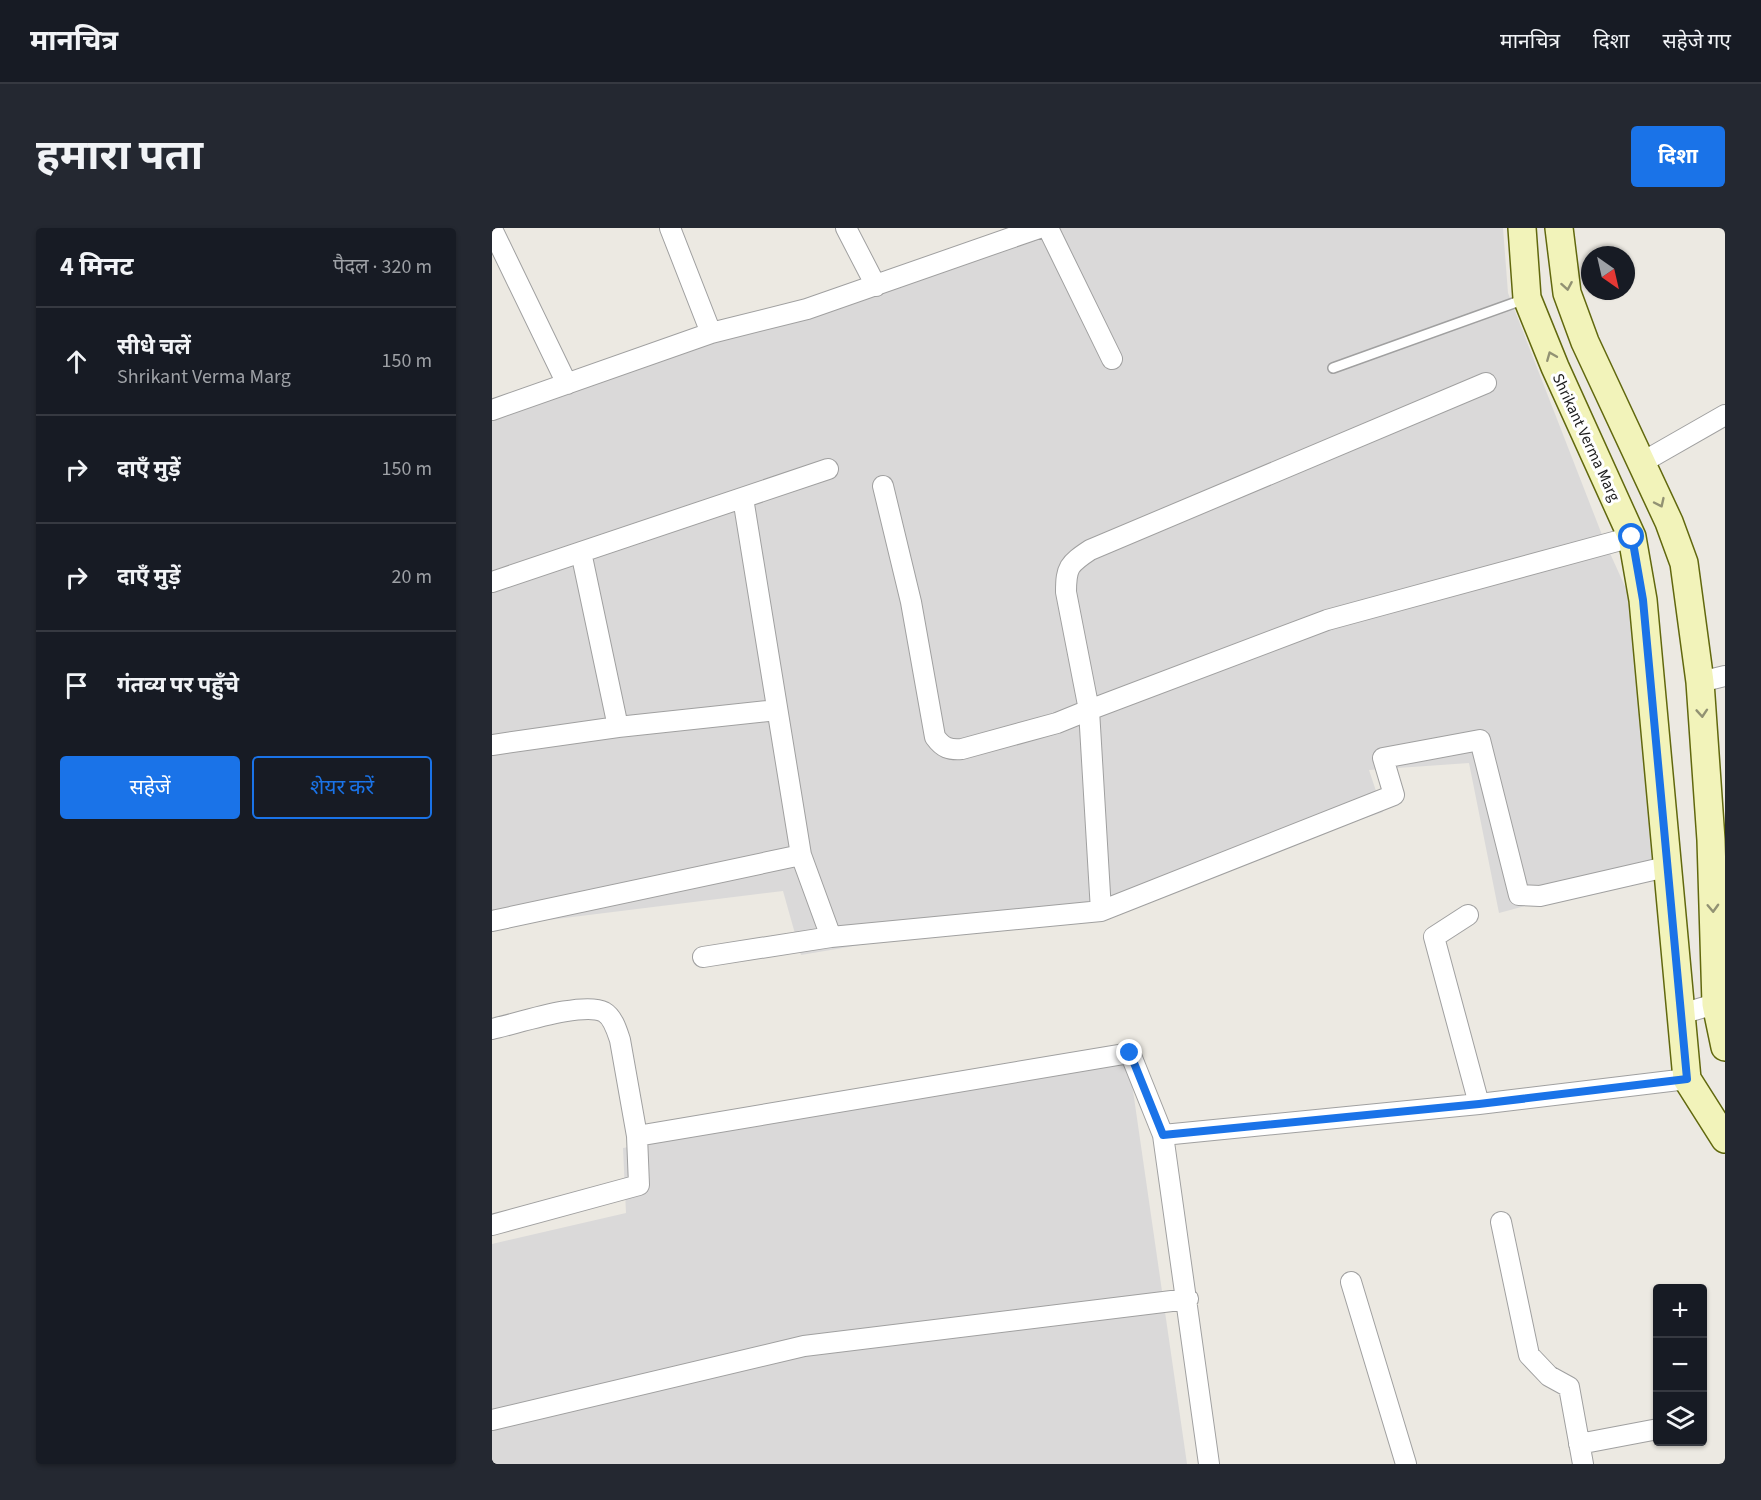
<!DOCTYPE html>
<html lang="hi">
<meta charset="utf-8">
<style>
body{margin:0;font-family:"Source Sans 3","Noto Sans Devanagari",sans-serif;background:#242831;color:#f1f3f6}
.controls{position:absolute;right:18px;bottom:18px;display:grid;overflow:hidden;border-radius:6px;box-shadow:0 2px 4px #0004}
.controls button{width:54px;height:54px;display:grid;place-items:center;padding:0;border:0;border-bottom:2px solid #363941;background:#171b24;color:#f1f3f6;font:30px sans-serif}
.compass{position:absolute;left:1089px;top:18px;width:54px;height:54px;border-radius:50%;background:#171b24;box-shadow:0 2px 4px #0004;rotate:146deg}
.stop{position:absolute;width:18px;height:18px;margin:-14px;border:4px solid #1a73e8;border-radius:50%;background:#fff}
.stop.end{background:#1a73e8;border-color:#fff;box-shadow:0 2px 6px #0008}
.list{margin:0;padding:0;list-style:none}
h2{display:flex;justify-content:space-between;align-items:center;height:78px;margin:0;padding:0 24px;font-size:26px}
h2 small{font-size:20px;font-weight:400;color:#9ea1a6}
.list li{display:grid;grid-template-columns:39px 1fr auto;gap:18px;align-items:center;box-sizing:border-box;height:108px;padding:0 24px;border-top:2px solid #363941}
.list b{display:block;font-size:22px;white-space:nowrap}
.list p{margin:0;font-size:20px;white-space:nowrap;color:#9ea1a6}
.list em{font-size:20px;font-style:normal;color:#9ea1a6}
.actions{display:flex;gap:12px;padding:18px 24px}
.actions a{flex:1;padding:14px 0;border:2px solid #1a73e8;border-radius:6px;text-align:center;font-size:21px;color:#1a73e8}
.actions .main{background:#1a73e8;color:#fff}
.icon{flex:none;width:33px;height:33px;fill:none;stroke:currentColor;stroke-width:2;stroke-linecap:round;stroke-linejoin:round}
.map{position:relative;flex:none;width:1233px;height:1236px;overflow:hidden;border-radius:6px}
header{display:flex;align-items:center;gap:36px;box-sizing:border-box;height:84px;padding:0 30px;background:#171b24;border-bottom:2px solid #363941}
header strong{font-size:28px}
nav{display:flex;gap:33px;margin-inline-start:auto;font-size:21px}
.intro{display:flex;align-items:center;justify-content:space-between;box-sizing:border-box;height:144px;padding:0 36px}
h1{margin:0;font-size:42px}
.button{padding:15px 27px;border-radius:6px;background:#1a73e8;color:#fff;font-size:21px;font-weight:700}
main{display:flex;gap:36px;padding:0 36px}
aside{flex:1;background:#171b24;border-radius:6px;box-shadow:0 2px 4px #0004}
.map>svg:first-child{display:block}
.residential{fill:#dad9d9}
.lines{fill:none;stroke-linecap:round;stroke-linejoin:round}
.lane-casing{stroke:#a0a0a0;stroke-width:12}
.street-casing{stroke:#a0a0a0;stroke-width:22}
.secondary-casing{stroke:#61680e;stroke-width:30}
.lane{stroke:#fff;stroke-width:9}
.street{stroke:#fff;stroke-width:20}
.secondary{stroke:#f2f3ba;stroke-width:27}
.oneway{stroke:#929273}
.route{stroke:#1a73e8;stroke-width:8}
.labels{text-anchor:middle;stroke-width:6;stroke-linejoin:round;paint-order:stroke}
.street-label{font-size:16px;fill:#1c1c1c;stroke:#fff}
</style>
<header>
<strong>मानचित्र</strong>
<nav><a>मानचित्र</a><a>दिशा</a><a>सहेजे गए</a></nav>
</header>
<div class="intro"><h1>हमारा पता</h1><a class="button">दिशा</a></div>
<main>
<aside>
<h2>4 मिनट<small>पैदल · 320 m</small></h2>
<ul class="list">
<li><svg class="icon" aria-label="ahead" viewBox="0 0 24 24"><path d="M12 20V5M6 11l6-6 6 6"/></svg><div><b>सीधे चलें</b><p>Shrikant Verma Marg</p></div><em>150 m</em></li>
<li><svg class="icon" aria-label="right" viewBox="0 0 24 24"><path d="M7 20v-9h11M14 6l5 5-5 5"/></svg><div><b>दाएँ मुड़ें</b></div><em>150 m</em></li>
<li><svg class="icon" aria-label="right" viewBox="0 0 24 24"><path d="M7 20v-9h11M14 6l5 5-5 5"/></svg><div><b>दाएँ मुड़ें</b></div><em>20 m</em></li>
<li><svg class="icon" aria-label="arrive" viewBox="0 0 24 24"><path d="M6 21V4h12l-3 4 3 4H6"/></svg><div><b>गंतव्य पर पहुँचे</b></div></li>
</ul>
<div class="actions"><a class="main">सहेजें</a><a>शेयर करें</a></div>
</aside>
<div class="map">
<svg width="1233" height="1236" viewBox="0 0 1233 1236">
<rect width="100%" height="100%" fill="#ece9e2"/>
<path class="residential" d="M522,0H1011L1016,65L1112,312L1140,374L1166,631L1041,676L1007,685L977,535L877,542L891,584L623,674L309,727L291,663L0,699V187Z
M637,835L695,1236H0V1016L134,985L131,920Z"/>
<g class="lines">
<defs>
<path id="lane" d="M841,140L1033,71"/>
<path id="street" d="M178,0L219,105
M354,0L384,58
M556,0L620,131
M0,1L75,156
M0,182L219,105L315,81L547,0
M1149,235L1233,187
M391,258L419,374L443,509C451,520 457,522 470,521L565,495L597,482L574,364C574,339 577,336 598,322L994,155
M251,270L309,627
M89,324L126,499
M0,354L336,241
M1208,454L1233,448
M0,517L126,499L285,482
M609,683L597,482L835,392L1140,309
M976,687L942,709L987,876
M0,693L309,627L339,709L609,683L902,567L891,530L988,512L1027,667L1048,668L1174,639
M211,729L339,709
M1189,786L1233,773
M0,801C24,796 91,773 112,784C121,789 125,803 128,812L145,908
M671,907L717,1236
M1009,994L1037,1127L1057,1148L1077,1159L1091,1236
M0,997L147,957L145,908L638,825L671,907L987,876L1195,851
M859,1054L914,1236
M0,1192L312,1118L696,1071
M1087,1216L1166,1201"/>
<path id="secondary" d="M1030,0L1035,70L1063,139L1140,309L1151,372L1195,851L1233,911
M1067,0L1075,65L1093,114L1177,294L1192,335L1208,454L1219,612L1224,776L1233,819"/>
</defs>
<use href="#lane" class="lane-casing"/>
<use href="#street" class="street-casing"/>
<use href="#secondary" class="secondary-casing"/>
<use href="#lane" class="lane"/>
<use href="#street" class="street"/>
<use href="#secondary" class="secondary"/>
</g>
<defs><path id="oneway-chevron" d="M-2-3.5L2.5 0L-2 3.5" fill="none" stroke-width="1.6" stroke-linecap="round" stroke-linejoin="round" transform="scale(1.5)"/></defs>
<g class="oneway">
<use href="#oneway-chevron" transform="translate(1075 58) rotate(80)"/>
<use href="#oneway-chevron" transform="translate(1059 128) rotate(-112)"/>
<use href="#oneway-chevron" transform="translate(1168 275) rotate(65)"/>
<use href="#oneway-chevron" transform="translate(1210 485) rotate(86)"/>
<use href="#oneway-chevron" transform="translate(1221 680) rotate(88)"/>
</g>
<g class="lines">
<path class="route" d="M638,825L671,907L987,876L1195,851L1151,372L1140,309"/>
</g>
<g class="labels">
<g class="street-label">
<text transform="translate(1095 209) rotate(65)" y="6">Shrikant Verma Marg</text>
</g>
</g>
</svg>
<div class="controls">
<button>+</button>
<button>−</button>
<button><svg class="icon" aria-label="layers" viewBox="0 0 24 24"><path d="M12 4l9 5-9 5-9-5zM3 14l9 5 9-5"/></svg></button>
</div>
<svg class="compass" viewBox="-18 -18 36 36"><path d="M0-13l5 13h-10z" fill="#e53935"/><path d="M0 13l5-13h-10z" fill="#9ea1a6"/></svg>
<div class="stop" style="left:1140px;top:309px"></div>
<div class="stop end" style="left:638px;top:825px"></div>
</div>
</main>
